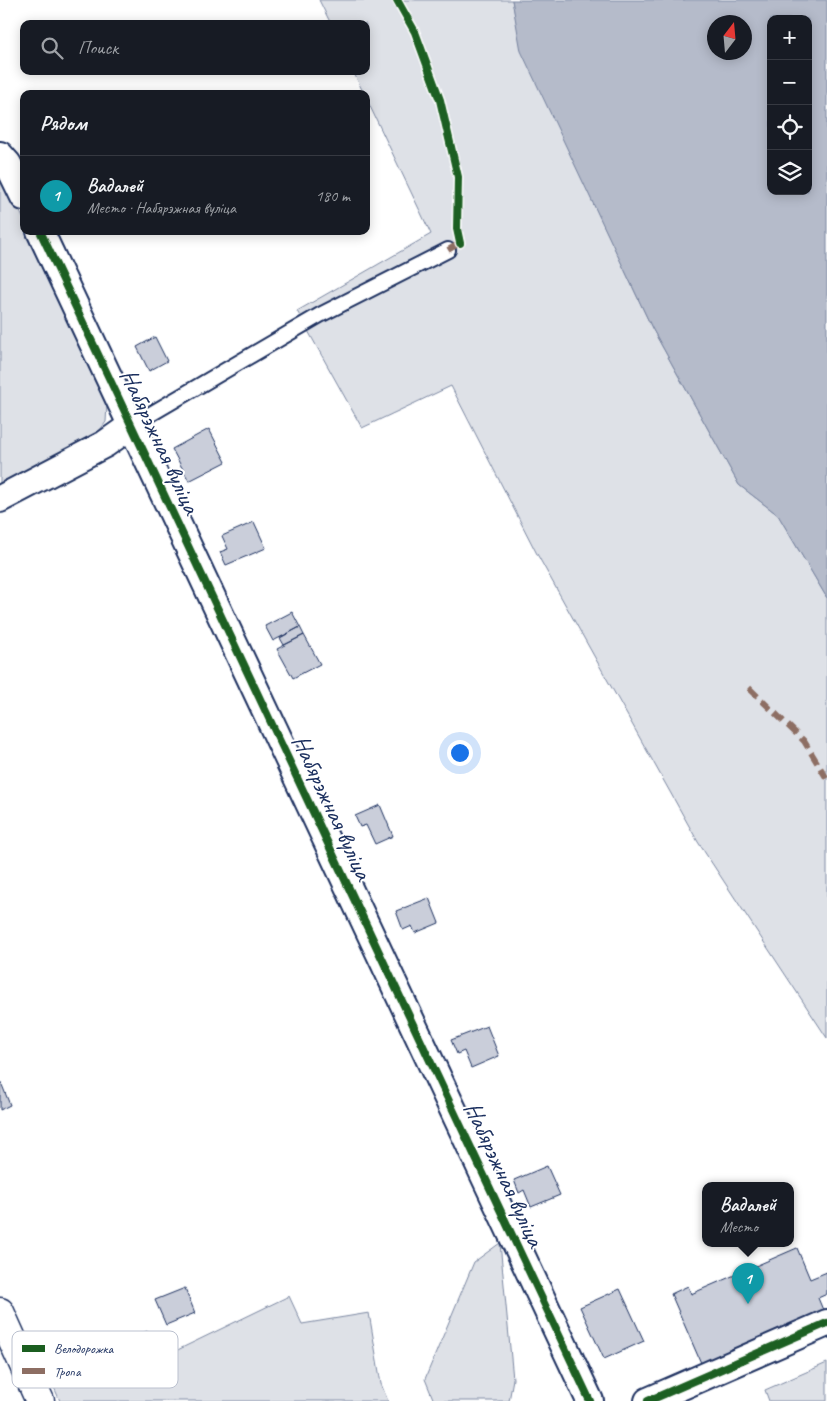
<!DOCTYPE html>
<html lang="ru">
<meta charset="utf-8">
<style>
body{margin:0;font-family:Caveat,sans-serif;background:#242831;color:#f1f3f6}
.controls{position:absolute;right:15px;top:15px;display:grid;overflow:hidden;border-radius:10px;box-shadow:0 2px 12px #0003}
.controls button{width:45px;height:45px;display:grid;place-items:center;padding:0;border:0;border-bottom:1px solid #363941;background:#171b24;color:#f1f3f6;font:25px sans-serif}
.compass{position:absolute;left:707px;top:15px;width:45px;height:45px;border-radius:50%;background:#171b24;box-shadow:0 2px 12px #0003;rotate:16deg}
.you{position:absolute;left:459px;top:752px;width:18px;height:18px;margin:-12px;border:4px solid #fff;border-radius:50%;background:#1a73e8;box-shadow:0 0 0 8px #1a73e833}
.badge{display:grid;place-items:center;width:32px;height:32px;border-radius:50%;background:#919bb2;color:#fff;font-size:16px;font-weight:700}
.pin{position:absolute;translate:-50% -41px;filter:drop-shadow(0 1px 2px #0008)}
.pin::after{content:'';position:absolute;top:26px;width:18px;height:15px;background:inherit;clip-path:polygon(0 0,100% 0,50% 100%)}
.popup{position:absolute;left:702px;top:1182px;width:92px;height:65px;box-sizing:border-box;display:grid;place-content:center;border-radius:10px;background:#171b24;filter:drop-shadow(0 1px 4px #0005);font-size:16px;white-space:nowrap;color:#9ea1a6}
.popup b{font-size:19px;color:#f1f3f6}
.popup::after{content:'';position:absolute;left:50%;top:100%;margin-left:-10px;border:10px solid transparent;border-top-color:#171b24}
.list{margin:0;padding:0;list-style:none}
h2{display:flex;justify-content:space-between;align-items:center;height:65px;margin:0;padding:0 20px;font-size:21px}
h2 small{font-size:16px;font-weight:400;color:#9ea1a6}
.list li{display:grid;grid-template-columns:32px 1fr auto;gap:15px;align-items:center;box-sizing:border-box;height:80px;padding:0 20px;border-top:1px solid #363941}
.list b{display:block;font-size:19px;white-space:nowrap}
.list p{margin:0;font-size:16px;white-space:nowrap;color:#9ea1a6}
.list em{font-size:16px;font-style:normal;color:#9ea1a6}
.icon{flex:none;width:28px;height:28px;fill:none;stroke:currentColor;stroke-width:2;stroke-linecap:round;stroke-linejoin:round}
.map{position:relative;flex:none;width:827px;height:1401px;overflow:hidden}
.search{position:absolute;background:#171b24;box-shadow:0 2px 12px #0003;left:20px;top:20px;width:350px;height:55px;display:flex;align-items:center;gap:12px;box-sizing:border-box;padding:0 18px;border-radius:10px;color:#9ea1a6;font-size:19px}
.panel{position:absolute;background:#171b24;box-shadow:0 2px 12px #0003;left:20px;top:90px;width:350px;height:145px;border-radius:10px}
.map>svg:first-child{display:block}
.green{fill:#dee1e7;stroke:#7c88a2}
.water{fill:#b5bbca;stroke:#77839f;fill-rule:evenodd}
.building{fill:#caceda;stroke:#1b2f5e}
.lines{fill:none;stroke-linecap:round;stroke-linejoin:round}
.service-casing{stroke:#1b2f5e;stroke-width:18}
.minor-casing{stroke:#1b2f5e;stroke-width:30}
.tertiary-casing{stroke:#1b2f5e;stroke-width:31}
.service{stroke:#fff;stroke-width:14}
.minor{stroke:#fff;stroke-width:26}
.tertiary{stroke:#fff;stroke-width:28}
.quiet{stroke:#8d6e63;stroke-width:6;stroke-dasharray:12 6;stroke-linecap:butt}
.cycleway-casing{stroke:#fff;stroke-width:11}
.cycleway{stroke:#1b5e20;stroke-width:8}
.labels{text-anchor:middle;stroke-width:4;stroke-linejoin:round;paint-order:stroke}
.street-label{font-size:25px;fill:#1b2f5e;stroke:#fff}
.key{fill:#fff;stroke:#bbc1cf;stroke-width:1}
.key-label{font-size:14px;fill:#1b2f5e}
</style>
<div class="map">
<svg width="827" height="1401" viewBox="0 0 827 1401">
<rect width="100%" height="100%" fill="#fff"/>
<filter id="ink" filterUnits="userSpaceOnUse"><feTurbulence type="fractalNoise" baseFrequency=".02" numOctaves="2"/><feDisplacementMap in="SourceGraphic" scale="10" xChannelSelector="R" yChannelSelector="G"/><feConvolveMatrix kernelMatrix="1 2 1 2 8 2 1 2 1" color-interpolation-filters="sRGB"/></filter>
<g filter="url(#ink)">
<path class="green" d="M319,0H512L522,51L652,328L739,485L778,515L827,598V1038L698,842L537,554L451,386L362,428L297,311L431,234L366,98V94H364L353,71H366V24H331Z
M0,173L6,181L24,220V231H29L107,405L106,422L96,435L0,485Z
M500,1243L513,1379L509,1401H434L425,1379L474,1262Z
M289,1296L302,1324L369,1313L381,1384L388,1401H60L50,1378L147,1331L161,1358Z
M827,1363V1401H769L765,1390Z"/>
<path class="water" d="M512,0H827V598L778,515L739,485L652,328L521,51ZM771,19H808V191H771ZM714,22H744V52H714Z"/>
<path class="building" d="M155,337L167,361L149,371L137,347Z
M209,429L226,462L189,481L172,449Z
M254,522L266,548L226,565L220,552L228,549L222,536Z
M292,612L300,627L273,641L265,626Z
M300,627L304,635L284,645L280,638Z
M304,635L320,664L293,678L277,649Z
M380,805L393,836L375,844L366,825L360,827L355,816Z
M429,898L439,923L415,933L412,926L403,930L396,911Z
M487,1026L499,1056L471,1068L464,1051L457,1054L451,1040Z
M0,1080L10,1105L0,1110Z
M547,1166L560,1195L531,1207L524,1190L519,1193L514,1180Z
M797,1248L810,1279L827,1272V1294L818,1298L823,1310L701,1363L671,1294L688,1286L691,1294Z
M185,1288L195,1313L166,1325L155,1300Z
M620,1289L644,1341L604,1359L580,1307Z"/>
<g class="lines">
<defs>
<path id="service" d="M132,425L320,315L448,250"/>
<path id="minor" d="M0,155L8,164L24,197
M40,231L590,1401
M0,499L105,444L132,425
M648,1401L827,1323"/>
<path id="tertiary" d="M0,1312L40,1401"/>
</defs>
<use href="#service" class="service-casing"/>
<use href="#minor" class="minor-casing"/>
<use href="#tertiary" class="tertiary-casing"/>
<use href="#service" class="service"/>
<use href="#minor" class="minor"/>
<use href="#tertiary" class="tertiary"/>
<path class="quiet" d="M448,250L460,243
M749,688L804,741L827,779"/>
<defs>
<path id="cycleway" d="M397,0L415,32L440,100L458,177L457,229L460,243
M40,231L590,1401
M648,1401L827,1323"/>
</defs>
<use href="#cycleway" class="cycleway-casing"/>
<use href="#cycleway" class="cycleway"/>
</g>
</g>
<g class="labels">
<g class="street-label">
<text transform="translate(161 441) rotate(65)" y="9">Набярэжная вуліца</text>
<text transform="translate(333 807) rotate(65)" y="9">Набярэжная вуліца</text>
<text transform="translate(505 1174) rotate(65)" y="9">Набярэжная вуліца</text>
</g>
</g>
<rect x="12" y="1331" width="166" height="57" rx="8" class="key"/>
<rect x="22" y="1345" width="23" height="7" fill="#1b5e20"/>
<rect x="22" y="1368" width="23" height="6" fill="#8d6e63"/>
<g class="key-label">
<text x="54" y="1353">Велодорожка</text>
<text x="54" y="1376">Тропа</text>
</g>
</svg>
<div class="controls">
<button>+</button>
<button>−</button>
<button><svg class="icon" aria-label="locate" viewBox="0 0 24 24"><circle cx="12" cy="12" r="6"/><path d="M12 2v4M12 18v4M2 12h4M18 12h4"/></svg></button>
<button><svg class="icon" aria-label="layers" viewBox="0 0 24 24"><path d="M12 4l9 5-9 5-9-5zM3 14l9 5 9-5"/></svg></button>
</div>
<svg class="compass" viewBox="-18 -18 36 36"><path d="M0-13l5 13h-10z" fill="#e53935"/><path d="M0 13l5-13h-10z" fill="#9ea1a6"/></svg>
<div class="you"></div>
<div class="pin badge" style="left:748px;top:1304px;background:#0f9aa8">1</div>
<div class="popup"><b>Вадалей</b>Место</div>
<div class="search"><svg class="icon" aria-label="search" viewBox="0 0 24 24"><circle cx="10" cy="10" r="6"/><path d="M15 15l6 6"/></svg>Поиск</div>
<section class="panel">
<h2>Рядом<small></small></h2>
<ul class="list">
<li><span class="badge" style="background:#0f9aa8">1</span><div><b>Вадалей</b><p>Место · Набярэжная вуліца</p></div><em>180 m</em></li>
</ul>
</section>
</div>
